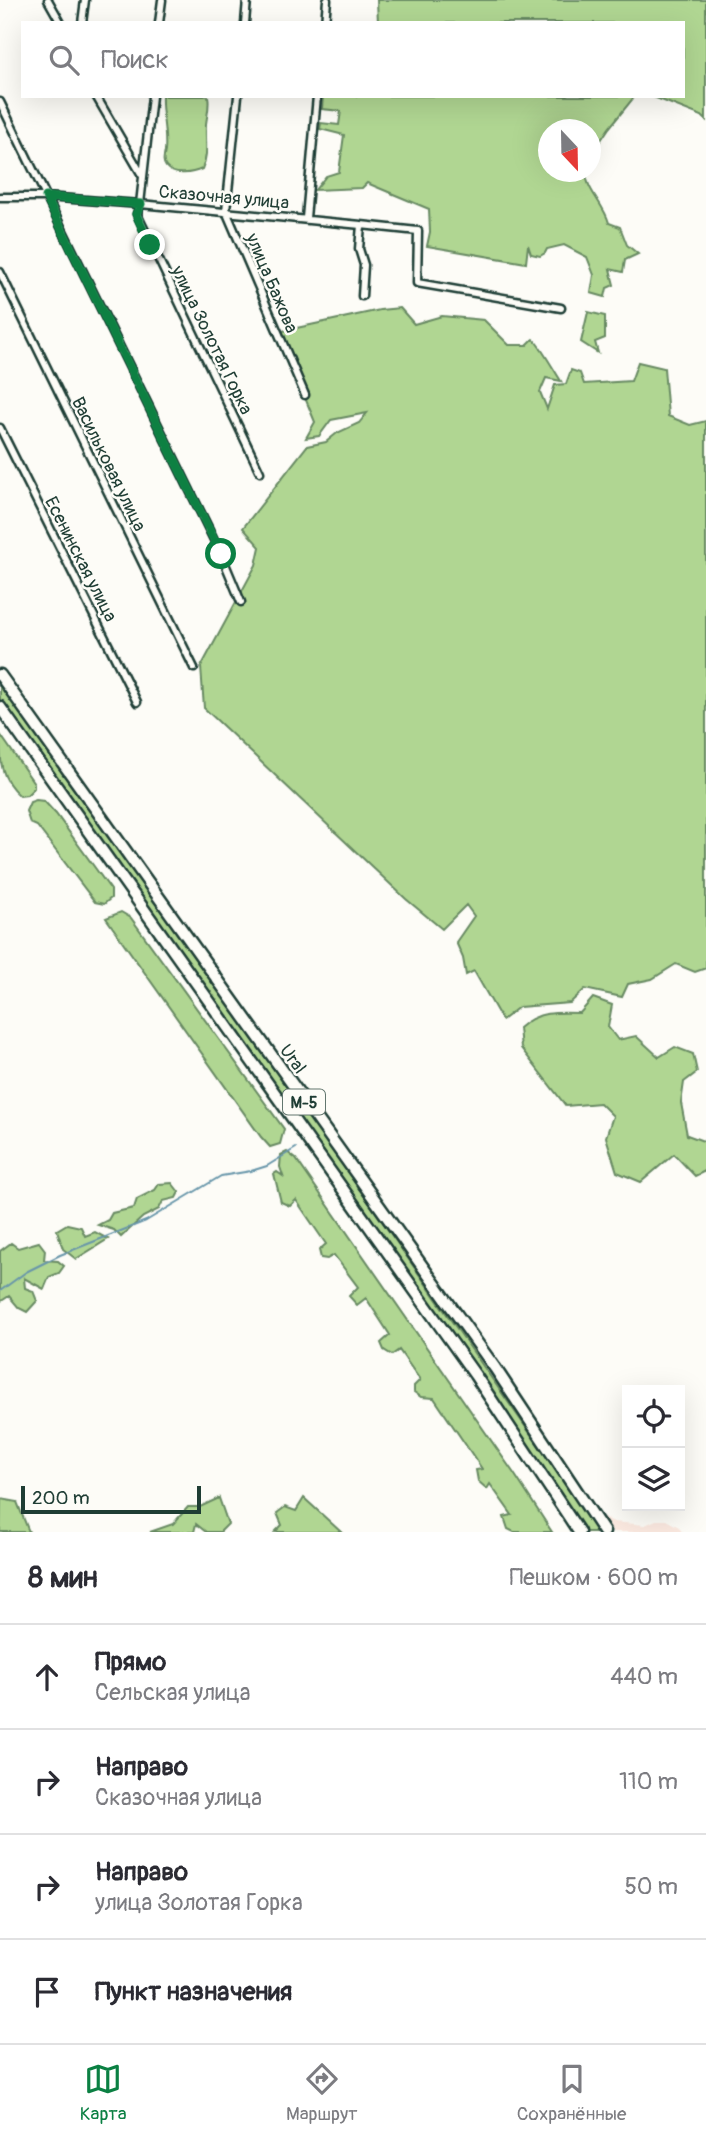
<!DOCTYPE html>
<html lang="ru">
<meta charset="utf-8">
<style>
body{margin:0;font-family:Pangolin,sans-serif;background:#f7f7f7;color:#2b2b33}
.controls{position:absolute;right:21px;bottom:21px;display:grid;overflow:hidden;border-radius:0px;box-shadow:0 7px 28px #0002}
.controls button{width:63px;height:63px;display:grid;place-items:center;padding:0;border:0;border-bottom:2px solid #e1e1e2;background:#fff;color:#2b2b33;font:35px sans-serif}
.compass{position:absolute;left:538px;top:119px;width:63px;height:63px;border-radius:50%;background:#fff;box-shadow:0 7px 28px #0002;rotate:158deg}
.scale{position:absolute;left:21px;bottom:18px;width:180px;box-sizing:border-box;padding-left:7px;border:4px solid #1f3d34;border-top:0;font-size:19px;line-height:24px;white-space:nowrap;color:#1f3d34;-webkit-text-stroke:5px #fdfcf7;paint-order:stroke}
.stop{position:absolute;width:21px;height:21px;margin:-16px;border:5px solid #0b8043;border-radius:50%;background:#fff}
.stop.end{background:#0b8043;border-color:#fff;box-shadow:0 2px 7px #0008}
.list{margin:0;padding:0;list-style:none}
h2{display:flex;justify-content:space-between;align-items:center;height:91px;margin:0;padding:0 28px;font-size:30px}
h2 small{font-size:23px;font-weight:400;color:#7c7c81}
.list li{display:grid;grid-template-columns:46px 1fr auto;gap:21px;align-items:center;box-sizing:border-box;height:105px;padding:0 28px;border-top:2px solid #e1e1e2}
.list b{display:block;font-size:26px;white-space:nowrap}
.list p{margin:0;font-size:23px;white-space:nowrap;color:#7c7c81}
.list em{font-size:23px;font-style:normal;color:#7c7c81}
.icon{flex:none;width:38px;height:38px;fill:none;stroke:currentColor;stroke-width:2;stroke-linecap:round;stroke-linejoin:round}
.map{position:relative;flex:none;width:706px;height:1532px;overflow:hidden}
.search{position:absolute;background:#fff;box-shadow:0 7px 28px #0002;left:21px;right:21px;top:21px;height:77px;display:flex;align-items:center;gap:18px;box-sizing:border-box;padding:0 24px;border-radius:0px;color:#7c7c81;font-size:26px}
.sheet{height:511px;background:#fff}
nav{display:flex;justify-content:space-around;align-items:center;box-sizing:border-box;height:98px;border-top:2px solid #e1e1e2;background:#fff;font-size:19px;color:#7c7c81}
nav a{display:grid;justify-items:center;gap:4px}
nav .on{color:#0b8043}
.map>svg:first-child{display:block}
.built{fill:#fbe9e0}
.green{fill:#b0d692;stroke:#688a63;stroke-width:2}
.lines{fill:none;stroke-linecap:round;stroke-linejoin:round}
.stream{stroke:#6896aa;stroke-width:2}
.minor-casing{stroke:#1f3d34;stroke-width:11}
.primary-casing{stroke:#1f3d34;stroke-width:15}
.minor{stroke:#fdfcf7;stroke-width:6}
.primary{stroke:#fdfcf7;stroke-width:10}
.route{stroke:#0b8043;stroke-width:9}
.labels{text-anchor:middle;stroke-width:5;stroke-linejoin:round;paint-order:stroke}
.shield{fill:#fdfcf7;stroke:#62766e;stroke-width:2}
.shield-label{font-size:16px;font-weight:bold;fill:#1f3d34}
.street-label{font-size:18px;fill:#1f3d34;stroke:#fdfcf7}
</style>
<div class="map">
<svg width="706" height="1532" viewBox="0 0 706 1532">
<rect width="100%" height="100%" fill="#fdfcf7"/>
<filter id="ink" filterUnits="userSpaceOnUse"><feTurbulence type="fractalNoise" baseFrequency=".0143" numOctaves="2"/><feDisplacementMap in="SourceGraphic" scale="14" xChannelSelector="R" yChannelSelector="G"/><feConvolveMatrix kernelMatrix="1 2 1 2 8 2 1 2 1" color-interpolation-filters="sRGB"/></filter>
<g filter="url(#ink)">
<path class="built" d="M601,1516L614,1522L645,1525L656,1520H666L679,1527L682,1532H613Z"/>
<path class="green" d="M377,0H706V120L702,116L651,96H683V23H378Z
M162,96H208C210,106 207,115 206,124C205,141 209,154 202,169C193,173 174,177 166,167C162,162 164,157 165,151C167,133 161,114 162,96Z
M323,96H635L609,128L591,155L590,130H548V172H586C586,190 604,204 609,223L620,227L627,245L638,254L625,260L623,272L610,269L614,285L607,288L605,297L591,293L594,275L587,257L564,245L547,249L545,253L540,256L531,254L528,245L526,263L427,246L430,232L429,209L367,183L362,188L315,190L326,176L339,172L344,135L320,129L321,123L339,125L341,111L322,109Z
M400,308L414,324L442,316L484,320L509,345H527L533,339C539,343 555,372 561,381L546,378L540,392L547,409L555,385L566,384L571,370L580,373L584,384L631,381L638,362L664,368L668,416L690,425L706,421V968L695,972L676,964L652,979L628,984L622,997L585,989L570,1003L519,1007L502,1020L474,971L466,975L463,958L456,942L474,916L466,905L442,929L406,899L204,708L201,667L256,565L260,547L243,528L307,446L326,442L337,433L359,423L367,413L331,420L319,436L306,438L315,422L278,332L380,310Z
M588,312L605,316V338L595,342L598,353L581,342Z
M0,683L275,1068L599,1532H584C397,1250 196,977 0,701Z
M0,734L34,783V788L27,795L20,796C0,778 0,762 0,734Z
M36,800L44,801L56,814L111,890V898L104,904L95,902L37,826L30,823L26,811L30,802Z
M121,912L131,918L284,1129L280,1144L270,1147L261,1137L106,918Z
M593,998L612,1005L608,1027L618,1040L636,1036L659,1057L675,1047L693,1054L697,1072L684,1082L681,1103L687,1135L706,1142V1174L705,1171L695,1176L674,1154L641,1182L617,1172L606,1137L613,1116L600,1103L566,1106L521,1048L519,1028C538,1011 556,1012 580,1013Z
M287,1152L296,1159L515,1475L552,1532H514L508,1529L504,1517L512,1515L490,1484L487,1489L478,1481L476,1470L482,1469L434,1398L421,1397L414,1392V1386L420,1380L399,1350L392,1355L384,1350L381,1343L390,1335L366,1298L357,1305L349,1296L358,1287L334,1255L327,1259L321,1258L319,1250L326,1244L296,1200L290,1206L281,1202L274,1174L277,1172L283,1176L280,1167L281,1155Z
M172,1183L179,1192L176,1198L163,1201L159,1209L143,1217L121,1237L114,1230L98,1225L108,1220L112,1213L134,1208L137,1199L155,1190L159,1184Z
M67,1224L81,1227L85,1236L95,1232L108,1239L76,1259L63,1249L57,1230Z
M39,1242L45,1250L44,1260L58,1261L64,1266L59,1273L49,1277L44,1289L24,1278L25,1288L33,1291L37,1301L27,1312L19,1308L9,1296L0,1302V1251L11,1243L18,1248Z
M219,1498L228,1524L220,1532H206L196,1524L194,1532H150L173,1524L188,1507H200Z
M304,1498L341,1532H275L282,1525L277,1513L285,1507L296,1511Z
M1,1499L17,1502L29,1532H0Z"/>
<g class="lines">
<path class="stream" d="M0,1291L26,1272L60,1255L146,1221L221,1176L251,1171L267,1166L296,1148"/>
<defs>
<path id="minor" d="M48,0L61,23
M82,23L85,0
M159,23L162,0
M245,23L247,0
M325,23L327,0
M96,96L142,175
M152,96L140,204L137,214L260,472
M238,96L226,211L305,395
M0,102L221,554L241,602
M0,197H46L140,204L361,225L359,249L364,265L362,296
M306,218L317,96
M361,225L418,231L417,283L561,308
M0,272L194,668
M0,428L137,702"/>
<path id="primary" d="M0,675L495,1368L604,1532
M0,707L475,1375L579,1532"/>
</defs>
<use href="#minor" class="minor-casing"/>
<use href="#primary" class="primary-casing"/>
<use href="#minor" class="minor"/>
<use href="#primary" class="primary"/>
</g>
</g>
<g class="lines" filter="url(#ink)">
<path class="route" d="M150,245L136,214L141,204L46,197L221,554"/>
</g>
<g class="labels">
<rect class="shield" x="283" y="1089.5" width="42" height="25" rx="5"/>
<g class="shield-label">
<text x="304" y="1108">М-5</text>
</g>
<g class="street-label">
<text transform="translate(224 197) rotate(5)" y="6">Сказочная улица</text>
<text transform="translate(272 283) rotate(67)" y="6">улица Бажова</text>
<text transform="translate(212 340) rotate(64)" y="6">улица Золотая Горка</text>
<text transform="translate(109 464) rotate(64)" y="6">Васильковая улица</text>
<text transform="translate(81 559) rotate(63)" y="6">Есенинская улица</text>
<text transform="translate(293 1059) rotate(54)" y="6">Ural</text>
</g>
</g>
</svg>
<div class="controls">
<button><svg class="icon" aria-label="locate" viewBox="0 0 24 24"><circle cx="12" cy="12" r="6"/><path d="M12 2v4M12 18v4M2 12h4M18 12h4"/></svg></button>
<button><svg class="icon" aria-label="layers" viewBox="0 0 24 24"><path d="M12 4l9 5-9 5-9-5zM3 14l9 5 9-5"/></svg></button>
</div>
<svg class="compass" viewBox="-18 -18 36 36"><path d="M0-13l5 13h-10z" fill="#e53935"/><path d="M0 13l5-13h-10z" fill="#7c7c81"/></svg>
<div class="scale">200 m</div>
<div class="stop" style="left:221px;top:554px"></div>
<div class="stop end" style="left:150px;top:245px"></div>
<div class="search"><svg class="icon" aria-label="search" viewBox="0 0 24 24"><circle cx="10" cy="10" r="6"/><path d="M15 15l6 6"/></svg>Поиск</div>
</div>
<section class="sheet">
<h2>8 мин<small>Пешком · 600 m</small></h2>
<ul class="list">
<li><svg class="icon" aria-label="ahead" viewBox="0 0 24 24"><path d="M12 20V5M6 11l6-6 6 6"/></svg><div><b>Прямо</b><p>Сельская улица</p></div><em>440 m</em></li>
<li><svg class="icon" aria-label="right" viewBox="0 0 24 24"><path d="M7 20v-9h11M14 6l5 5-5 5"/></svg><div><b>Направо</b><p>Сказочная улица</p></div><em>110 m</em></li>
<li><svg class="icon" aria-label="right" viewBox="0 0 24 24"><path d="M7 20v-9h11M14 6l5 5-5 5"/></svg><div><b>Направо</b><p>улица Золотая Горка</p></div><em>50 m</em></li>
<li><svg class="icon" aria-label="arrive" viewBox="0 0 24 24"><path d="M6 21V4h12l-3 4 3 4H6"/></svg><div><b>Пункт назначения</b></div></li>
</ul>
</section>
<nav>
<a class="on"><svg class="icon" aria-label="map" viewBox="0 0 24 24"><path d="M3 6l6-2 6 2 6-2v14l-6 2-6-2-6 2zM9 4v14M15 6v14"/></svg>Карта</a>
<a><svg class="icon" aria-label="directions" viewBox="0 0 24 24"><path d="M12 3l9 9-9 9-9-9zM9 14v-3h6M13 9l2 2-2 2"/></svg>Маршрут</a>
<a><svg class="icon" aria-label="saved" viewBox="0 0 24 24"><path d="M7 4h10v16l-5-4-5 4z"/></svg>Сохранённые</a>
</nav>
